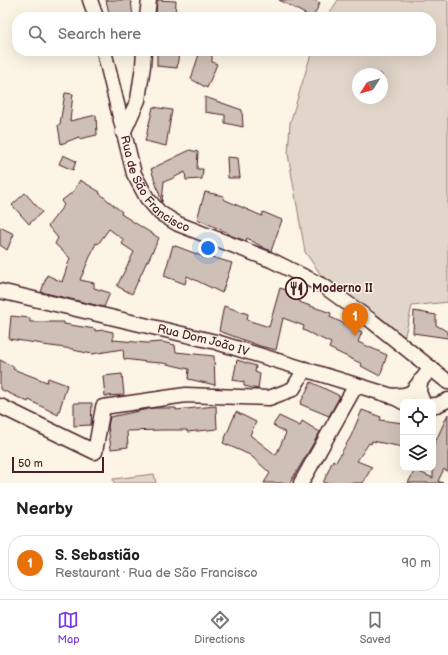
<!DOCTYPE html>
<meta charset="utf-8">
<style>
body{margin:0;font-family:"Balsamiq Sans",sans-serif;background:#f2f2f2;color:#202124}
.controls{position:absolute;right:12px;bottom:12px;display:grid;overflow:hidden;border-radius:8px;box-shadow:0 4px 16px #0002}
.controls button{width:36px;height:36px;display:grid;place-items:center;padding:0;border:0;border-bottom:1px solid #e0e0e0;background:#fff;color:#202124;font:20px sans-serif}
.compass{position:absolute;left:352px;top:68px;width:36px;height:36px;border-radius:50%;background:#fff;box-shadow:0 4px 16px #0002;rotate:234deg}
.scale{position:absolute;left:12px;bottom:10px;width:92px;box-sizing:border-box;padding-left:4px;border:2px solid #4a1f2b;border-top:0;font-size:11px;line-height:14px;white-space:nowrap;color:#4a1f2b;-webkit-text-stroke:3px #fcf5e5;paint-order:stroke}
.you{position:absolute;left:208px;top:248px;width:14px;height:14px;margin:-10px;border:3px solid #fff;border-radius:50%;background:#1a73e8;box-shadow:0 0 0 6px #1a73e833}
.badge{display:grid;place-items:center;width:26px;height:26px;border-radius:50%;background:#7c3aed;color:#fff;font-size:13px;font-weight:700}
.pin{position:absolute;translate:-50% -33px;filter:drop-shadow(0 1px 2px #0008)}
.pin::after{content:'';position:absolute;top:21px;width:14px;height:12px;background:inherit;clip-path:polygon(0 0,100% 0,50% 100%)}
.list{margin:0;padding:0;list-style:none}
h2{display:flex;justify-content:space-between;align-items:center;height:52px;margin:0;padding:0 16px;font-size:17px}
h2 small{font-size:13px;font-weight:400;color:#757577}
.list li{display:grid;grid-template-columns:26px 1fr auto;gap:12px;align-items:center;box-sizing:border-box;height:56px;margin:0 8px 8px;padding:0 8px;border:1px solid #e0e0e0;border-radius:16px}
.list b{display:block;font-size:15px;white-space:nowrap}
.list p{margin:0;font-size:13px;white-space:nowrap;color:#757577}
.list em{font-size:13px;font-style:normal;color:#757577}
.icon{flex:none;width:22px;height:22px;fill:none;stroke:currentColor;stroke-width:2;stroke-linecap:round;stroke-linejoin:round}
.map{position:relative;flex:none;width:448px;height:483px;overflow:hidden}
.search{position:absolute;background:#fff;box-shadow:0 4px 16px #0002;left:12px;right:12px;top:12px;height:44px;display:flex;align-items:center;gap:10px;box-sizing:border-box;padding:0 14px;border-radius:16px;color:#757577;font-size:15px}
.sheet{height:116px;background:#fff}
nav{display:flex;justify-content:space-around;align-items:center;box-sizing:border-box;height:56px;border-top:1px solid #e0e0e0;background:#fff;font-size:11px;color:#757577}
nav a{display:grid;justify-items:center;gap:2px}
nav .on{color:#7c3aed}
.map>svg:first-child{display:block}
.green{fill:#e2d5ca;stroke:#967a7a;fill-rule:evenodd}
.building{fill:#cfc0b7;stroke:#4a1f2b}
.lines{fill:none;stroke-linecap:round;stroke-linejoin:round}
.minor-casing{stroke:#4a1f2b;stroke-width:17}
.minor{stroke:#fcf5e5;stroke-width:14}
.labels{text-anchor:middle;stroke-width:3;stroke-linejoin:round;paint-order:stroke}
.street-label{font-size:12px;fill:#4a1f2b;stroke:#fcf5e5}
.poi-label{font-size:12px;font-weight:bold;fill:#4a1f2b;stroke:#fcf5e5;text-anchor:start}
</style>
<div class="map">
<svg width="448" height="483" viewBox="0 0 448 483">
<rect width="100%" height="100%" fill="#fcf5e5"/>
<filter id="ink" filterUnits="userSpaceOnUse"><feTurbulence type="fractalNoise" baseFrequency=".025" numOctaves="2"/><feDisplacementMap in="SourceGraphic" scale="8" xChannelSelector="R" yChannelSelector="G"/><feConvolveMatrix kernelMatrix="1 2 1 2 8 2 1 2 1" color-interpolation-filters="sRGB"/></filter>
<g filter="url(#ink)">
<path class="green" d="M338,0H448V302L412,306L404,339L321,275L305,252L288,154L290,123L312,51H431V17H327ZM358,74H382V98H358Z
M154,474L156,483H114L113,479Z"/>
<path class="building" d="M106,0H131L133,17H110Z
M157,0L176,1L175,17L156,14Z
M279,0H315L320,3L313,17H311Z
M157,51H179L177,68L157,66Z
M200,51H204L212,55V62L217,64L207,88L191,79Z
M65,93L73,94L70,121L96,115L97,135L79,139V137L61,144L58,125L60,124Z
M205,97L242,110L243,127L225,123V115L205,112Z
M153,107L172,110L166,146L145,141Z
M190,150L198,152L197,169H203L202,179L186,180L185,172L169,180L164,181L162,202L151,169Z
M63,155L76,161L73,170L59,164Z
M227,157L238,158L240,178H228Z
M80,180L100,192L99,193L122,212L121,214L159,238L148,261H147L132,294L117,286L134,252L122,244L124,240L109,229L98,244L96,243L80,280L94,283V288L110,293L104,307L41,292L47,275L62,282L70,258L55,244L58,238L48,226L64,205L61,201L73,192Z
M205,192L224,196L223,199L262,216L263,212L282,220L271,251L264,248L247,238L246,241L232,236L226,232L197,219Z
M25,193L42,212L29,224L12,205Z
M0,227L14,234L7,250L0,245Z
M173,245L207,258L208,256L232,263L222,293L187,276L185,284L164,276Z
M280,288L301,295L299,302L331,313L330,317L362,332L358,342L387,355L380,376L361,366L362,364L329,348L331,343L303,330L304,326L283,318L276,350L260,346L219,331L224,306L248,314L247,320L269,327Z
M414,311L436,315V325L448,332V338L413,333Z
M11,316L30,318V322H64V324L95,329V331L104,330L113,332V340L147,343L162,342L175,345L176,352L214,356L215,385L188,379L189,369L163,363L147,362L124,359L123,349L92,354L73,350V349L43,345V344L9,339Z
M0,360L14,367L13,369L47,382L48,378L67,385L58,415L29,400L28,402L0,389Z
M237,360L256,366L255,372L260,374L258,389L244,386V382L233,380Z
M122,374L124,395L105,396L103,376Z
M311,382L340,396L329,416L300,404Z
M74,403H92L91,425L74,426Z
M216,406L217,429L187,432V430H162L127,431L128,447L111,449L108,426L110,417L153,408H176V410Z
M362,410L381,417L380,420L403,423V447L372,441L371,444L369,443L357,461L372,467L363,483H323L333,460L336,462L351,436Z
M236,412L256,422L250,435L276,455L286,433L273,425L279,416L300,426L302,421L320,432L290,483H264L270,473L250,455L223,443Z
M448,414V472L444,469L438,481L443,483H408L415,470L433,478V447Z"/>
<g class="lines">
<defs>
<g id="minor">
<path d="M90,0L96,17"/>
<path d="M147,17L149,0"/>
<path id="s1" d="M104,51L134,174L147,198L160,213L178,224L271,260L325,287L373,322L448,382"/>
<path d="M123,133L138,100L143,66L144,51"/>
<path id="s2" d="M0,291L216,342L392,396L403,402"/>
<path d="M420,381L419,392L423,402"/>
<path d="M392,396L404,395L411,393L431,368"/>
<path d="M433,405H437L448,400"/>
<path d="M0,406L95,452L103,407L186,395L269,398L293,389L305,369"/>
<path d="M301,483L356,385"/>
</g>
</defs>
<use href="#minor" class="minor-casing"/>
<use href="#minor" class="minor"/>
</g>
</g>
<defs>
<symbol id="restaurant-ring" viewBox="-11 -11 22 22"><circle r="9.5" fill="#fcf5e5" stroke="#4a1f2b" stroke-width="1.5"/><path d="M-5-6h1v4h1v-4h1v4h1v-4h1v5L-1.5 .5V6h-2V.5L-5-1ZM5-6V6H3V1.5H1.5Q1.5-4 5-6Z" fill="#4a1f2b"/></symbol>
</defs>
<g fill-rule="evenodd">
<use href="#restaurant-ring" x="284" y="276" width="25" height="25"/>
</g>
<g class="labels">
<g class="street-label">
<text dy="4" stroke="none"><textPath href="#s1" startOffset="147">Rua de São Francisco</textPath></text>
<text dy="4" stroke="none"><textPath href="#s2" startOffset="209">Rua Dom João IV</textPath></text>
</g>
<g class="poi-label">
<text x="312" y="292">Moderno II</text>
</g>
</g>
</svg>
<div class="controls">
<button><svg class="icon" aria-label="locate" viewBox="0 0 24 24"><circle cx="12" cy="12" r="6"/><path d="M12 2v4M12 18v4M2 12h4M18 12h4"/></svg></button>
<button><svg class="icon" aria-label="layers" viewBox="0 0 24 24"><path d="M12 4l9 5-9 5-9-5zM3 14l9 5 9-5"/></svg></button>
</div>
<svg class="compass" viewBox="-18 -18 36 36"><path d="M0-13l5 13h-10z" fill="#e53935"/><path d="M0 13l5-13h-10z" fill="#757577"/></svg>
<div class="scale">50 m</div>
<div class="you"></div>
<div class="pin badge" style="left:355px;top:336px;background:#e8710a">1</div>
<div class="search"><svg class="icon" aria-label="search" viewBox="0 0 24 24"><circle cx="10" cy="10" r="6"/><path d="M15 15l6 6"/></svg>Search here</div>
</div>
<section class="sheet">
<h2>Nearby<small></small></h2>
<ul class="list">
<li><span class="badge" style="background:#e8710a">1</span><div><b>S. Sebastião</b><p>Restaurant · Rua de São Francisco</p></div><em>90 m</em></li>
</ul>
</section>
<nav>
<a class="on"><svg class="icon" aria-label="map" viewBox="0 0 24 24"><path d="M3 6l6-2 6 2 6-2v14l-6 2-6-2-6 2zM9 4v14M15 6v14"/></svg>Map</a>
<a><svg class="icon" aria-label="directions" viewBox="0 0 24 24"><path d="M12 3l9 9-9 9-9-9zM9 14v-3h6M13 9l2 2-2 2"/></svg>Directions</a>
<a><svg class="icon" aria-label="saved" viewBox="0 0 24 24"><path d="M7 4h10v16l-5-4-5 4z"/></svg>Saved</a>
</nav>
